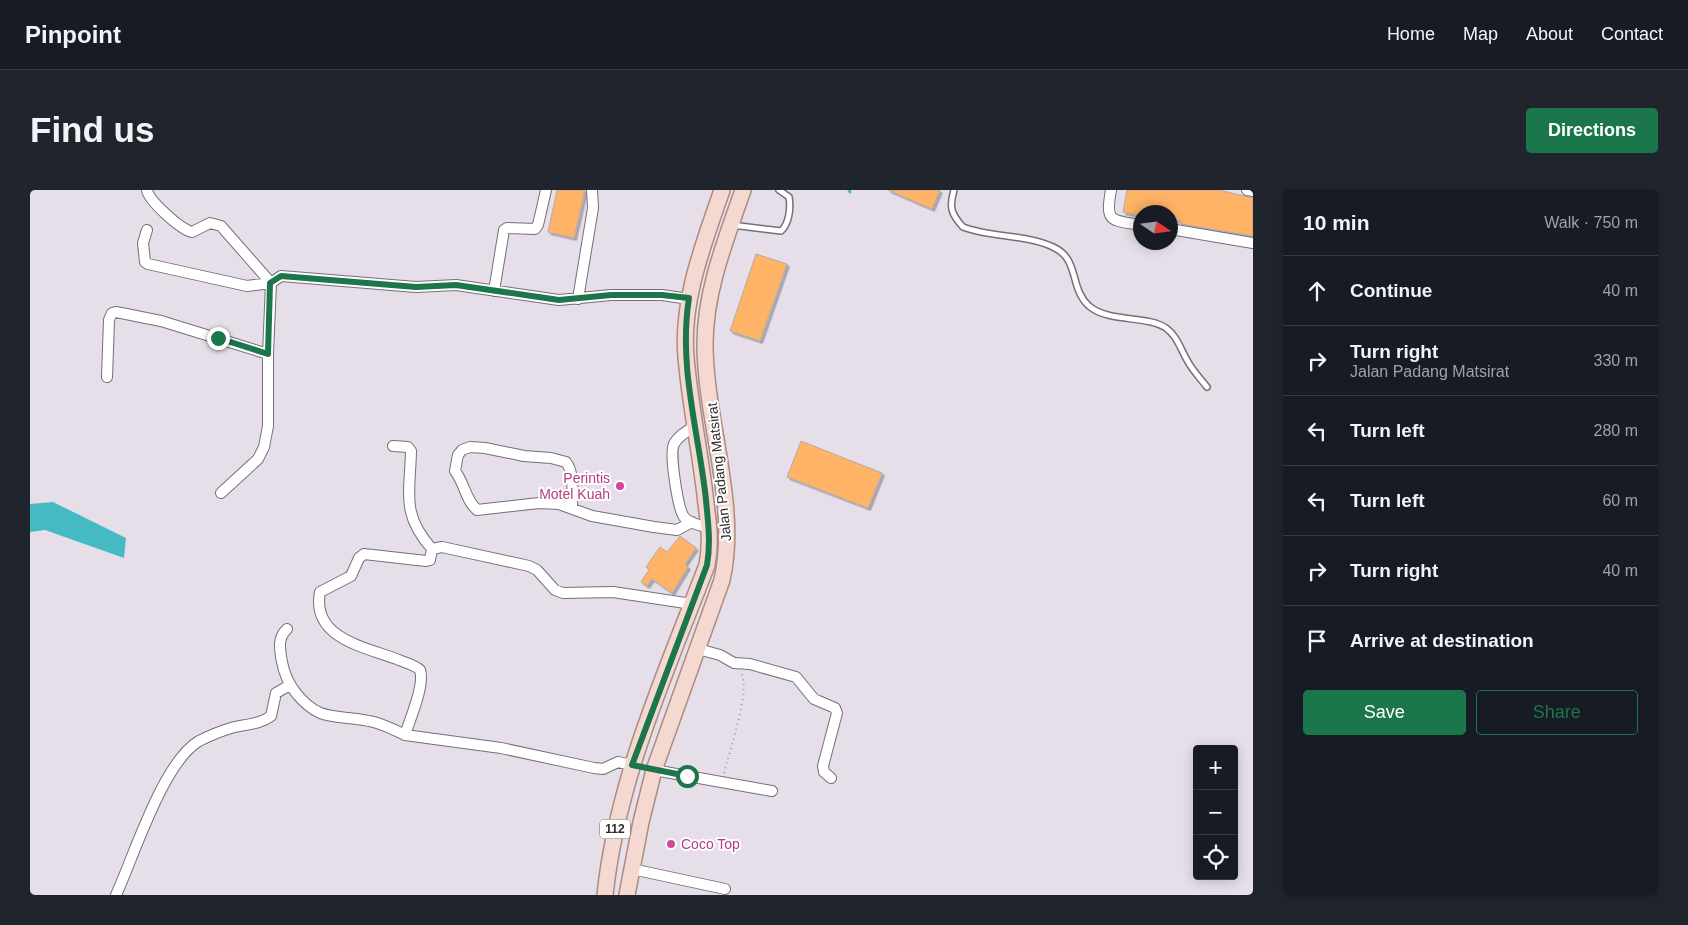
<!DOCTYPE html>
<meta charset="utf-8">
<style>
body{margin:0;font-family:Helvetica,sans-serif;background:#20242c;color:#f1f3f6}
.controls{position:absolute;right:15px;bottom:15px;display:grid;overflow:hidden;border-radius:5px;box-shadow:0 2px 12px #0003}
.controls button{width:45px;height:45px;display:grid;place-items:center;padding:0;border:0;border-bottom:1px solid #363941;background:#171b24;color:#f1f3f6;font:25px sans-serif}
.compass{position:absolute;left:1103px;top:15px;width:45px;height:45px;border-radius:50%;background:#171b24;box-shadow:0 2px 12px #0003;rotate:103deg}
.stop{position:absolute;width:15px;height:15px;margin:-11px;border:4px solid #1b764b;border-radius:50%;background:#fff}
.stop.end{background:#1b764b;border-color:#fff;box-shadow:0 1px 5px #0008}
.list{margin:0;padding:0;list-style:none}
h2{display:flex;justify-content:space-between;align-items:center;height:65px;margin:0;padding:0 20px;font-size:21px}
h2 small{font-size:16px;font-weight:400;color:#9ea1a6}
.list li{display:grid;grid-template-columns:32px 1fr auto;gap:15px;align-items:center;box-sizing:border-box;height:70px;padding:0 20px;border-top:1px solid #363941}
.list b{display:block;font-size:19px;white-space:nowrap}
.list p{margin:0;font-size:16px;white-space:nowrap;color:#9ea1a6}
.list em{font-size:16px;font-style:normal;color:#9ea1a6}
.actions{display:flex;gap:10px;padding:15px 20px}
.actions a{flex:1;padding:11px 0;border:1px solid #1b764b;border-radius:5px;text-align:center;font-size:18px;color:#1b764b}
.actions .main{background:#1b764b;color:#fff}
.icon{flex:none;width:28px;height:28px;fill:none;stroke:currentColor;stroke-width:2;stroke-linecap:round;stroke-linejoin:round}
.map{position:relative;flex:none;width:1223px;height:705px;overflow:hidden;border-radius:5px}
header{display:flex;align-items:center;gap:30px;box-sizing:border-box;height:70px;padding:0 25px;background:#171b24;border-bottom:1px solid #363941}
header strong{font-size:24px}
nav{display:flex;gap:28px;margin-inline-start:auto;font-size:18px}
.intro{display:flex;align-items:center;justify-content:space-between;box-sizing:border-box;height:120px;padding:0 30px}
h1{margin:0;font-size:35px}
.button{padding:12px 22px;border-radius:5px;background:#1b764b;color:#fff;font-size:18px;font-weight:700}
main{display:flex;gap:30px;padding:0 30px}
aside{flex:1;background:#171b24;border-radius:5px;box-shadow:0 2px 12px #0003}
.map>svg:first-child{display:block}
.water{fill:#46bac3}
.lines{fill:none;stroke-linecap:round;stroke-linejoin:round}
.stream{stroke:#46bac3;stroke-width:3}
.building{fill:#ffb366;stroke:#b3aba4;filter:url(#shadow)}
.service-casing{stroke:#756f78;stroke-width:8}
.minor-casing{stroke:#756f78;stroke-width:12}
.primary-casing{stroke:#ab8b82;stroke-width:18}
.path{stroke:#9e99a1;stroke-width:2;stroke-dasharray:1 4;stroke-linecap:butt}
.service{stroke:#fff;stroke-width:5}
.minor{stroke:#fff;stroke-width:10}
.primary{stroke:#f5d9d0;stroke-width:15}
.route{stroke:#1b764b;stroke-width:6}
.hotel-dot{fill:#d1479c;stroke:#fff;stroke-width:2}
.labels{text-anchor:middle;stroke-width:4;stroke-linejoin:round;paint-order:stroke}
.shield{fill:#fff;stroke:#6c6a6d;stroke-width:1}
.shield-label{font-size:12px;font-weight:bold;fill:#2d2a2e}
.street-label{font-size:14px;fill:#2d2a2e;stroke:#fff}
.hotel-label{font-size:14px;fill:#b23c85;stroke:#fff;text-anchor:end}
</style>
<header>
<strong>Pinpoint</strong>
<nav><a>Home</a><a>Map</a><a>About</a><a>Contact</a></nav>
</header>
<div class="intro"><h1>Find us</h1><a class="button">Directions</a></div>
<main>
<div class="map">
<svg width="1223" height="705" viewBox="0 0 1223 705">
<defs>
<filter id="shadow"><feDropShadow dx="2.5" dy="2.5" stdDeviation="0" flood-color="#0004"/></filter>
</defs>
<rect width="100%" height="100%" fill="#e6dfe9"/>
<path class="water" d="M23,312L96,348L94,368L15,340L0,342V314Z"/>
<g class="lines">
<path class="stream" d="M819,0L820,2"/>
</g>
<path class="building" d="M527,0H555L544,48L518,42Z
M858,0H910L902,19Z
M1097,0H1189L1223,8V46L1151,34V31L1140,29V22H1110V26L1093,22Z
M726,64L757,74L730,151L700,141Z
M771,251L852,283L838,318L757,287Z
M650,346L666,358L655,374L658,377L642,403L622,389L617,396L611,392L619,380L616,377L630,357L637,362Z"/>
<g class="lines">
<defs>
<path id="service" d="M924,0C919,17 921,24 933,37C962,48 995,44 1023,57C1050,69 1039,98 1059,116C1079,133 1117,125 1136,138C1147,146 1150,158 1157,170C1162,180 1170,188 1177,197
M702,35L751,41C759,34 761,18 759,7L749,0"/>
<path id="minor" d="M117,0C119,11 150,39 162,42L180,33L191,36L241,93L238,164V236L234,257L228,269L191,303
M1081,0C1075,33 1081,30 1110,35
M1217,0L1223,1
M1140,39L1223,53
M117,40L113,53L115,72L118,74L217,96L241,93L251,86L386,97L426,95L529,110L581,105H632L659,109
M464,101L474,40L477,38L505,39L508,35L516,0
M548,109L563,18L562,0
M77,187L79,130L82,123L86,122L131,131L238,164
M665,236C657,241 648,246 644,254C639,263 648,319 654,327C659,334 671,335 679,338
M363,256L378,257L381,261C380,304 371,324 402,359
M542,318C542,304 545,284 536,272L521,268L494,266L455,258L440,257L432,260L428,265L425,281C435,294 435,309 447,320L509,313L529,314L562,326L624,337L647,340L662,332
M257,439C247,448 250,460 252,472C254,483 258,493 266,503C290,533 306,524 339,531C351,533 363,539 375,545
M668,459L690,465L704,473L720,474L766,487L784,509L805,518L807,523L793,576L794,582L801,588
M602,575L588,572L573,579L564,578L471,558L375,545C380,529 395,495 390,480C385,475 376,473 369,470C336,457 281,449 290,402L321,386L329,368L334,364L396,371L400,370L402,359L412,357L499,376L507,380L525,400L533,403L583,402L662,414
M624,580L742,601
M602,679L695,699
M86,705C104,666 133,572 169,551C179,546 191,541 201,538C215,534 229,535 241,526L246,503L260,495"/>
<path id="primary" d="M575,705C587,590 636,482 677,375C681,354 679,335 676,314C671,265 660,216 656,167C651,110 674,53 692,0
M597,705L611,632L624,580L692,390C709,315 675,230 675,154C675,101 696,49 713,0"/>
</defs>
<use href="#service" class="service-casing"/>
<use href="#minor" class="minor-casing"/>
<use href="#primary" class="primary-casing"/>
<path class="path" d="M694,583C699,562 721,500 711,483"/>
<use href="#service" class="service"/>
<use href="#minor" class="minor"/>
<use href="#primary" class="primary"/>
</g>
<g class="lines">
<path class="route" d="M188,148L238,164L240,93L251,86L386,97L426,95L529,110L581,105H632L659,108C648,177 669,243 676,310C678,332 681,353 677,375L602,575L657,586"/>
</g>
<g class="hotel-dot">
<circle cx="590" cy="296" r="5"/>
<circle cx="641" cy="654" r="5"/>
</g>
<g class="labels">
<rect class="shield" x="570" y="629.5" width="30" height="19" rx="4"/>
<g class="shield-label">
<text x="585" y="643">112</text>
</g>
<g class="street-label">
<text transform="translate(689 282) rotate(-96)" y="5">Jalan Padang Matsirat</text>
</g>
<g class="hotel-label">
<text x="580" y="293">Perintis<tspan x="580" dy="16">Motel Kuah</tspan></text>
<text x="651" y="659" text-anchor="start">Coco Top</text>
</g>
</g>
</svg>
<div class="controls">
<button>+</button>
<button>−</button>
<button><svg class="icon" aria-label="locate" viewBox="0 0 24 24"><circle cx="12" cy="12" r="6"/><path d="M12 2v4M12 18v4M2 12h4M18 12h4"/></svg></button>
</div>
<svg class="compass" viewBox="-18 -18 36 36"><path d="M0-13l5 13h-10z" fill="#e53935"/><path d="M0 13l5-13h-10z" fill="#9ea1a6"/></svg>
<div class="stop" style="left:657px;top:586px"></div>
<div class="stop end" style="left:188px;top:148px"></div>
</div>
<aside>
<h2>10 min<small>Walk · 750 m</small></h2>
<ul class="list">
<li><svg class="icon" aria-label="ahead" viewBox="0 0 24 24"><path d="M12 20V5M6 11l6-6 6 6"/></svg><div><b>Continue</b></div><em>40 m</em></li>
<li><svg class="icon" aria-label="right" viewBox="0 0 24 24"><path d="M7 20v-9h11M14 6l5 5-5 5"/></svg><div><b>Turn right</b><p>Jalan Padang Matsirat</p></div><em>330 m</em></li>
<li><svg class="icon" aria-label="left" viewBox="0 0 24 24"><path d="M17 20v-9H6M10 6l-5 5 5 5"/></svg><div><b>Turn left</b></div><em>280 m</em></li>
<li><svg class="icon" aria-label="left" viewBox="0 0 24 24"><path d="M17 20v-9H6M10 6l-5 5 5 5"/></svg><div><b>Turn left</b></div><em>60 m</em></li>
<li><svg class="icon" aria-label="right" viewBox="0 0 24 24"><path d="M7 20v-9h11M14 6l5 5-5 5"/></svg><div><b>Turn right</b></div><em>40 m</em></li>
<li><svg class="icon" aria-label="arrive" viewBox="0 0 24 24"><path d="M6 21V4h12l-3 4 3 4H6"/></svg><div><b>Arrive at destination</b></div></li>
</ul>
<div class="actions"><a class="main">Save</a><a>Share</a></div>
</aside>
</main>
